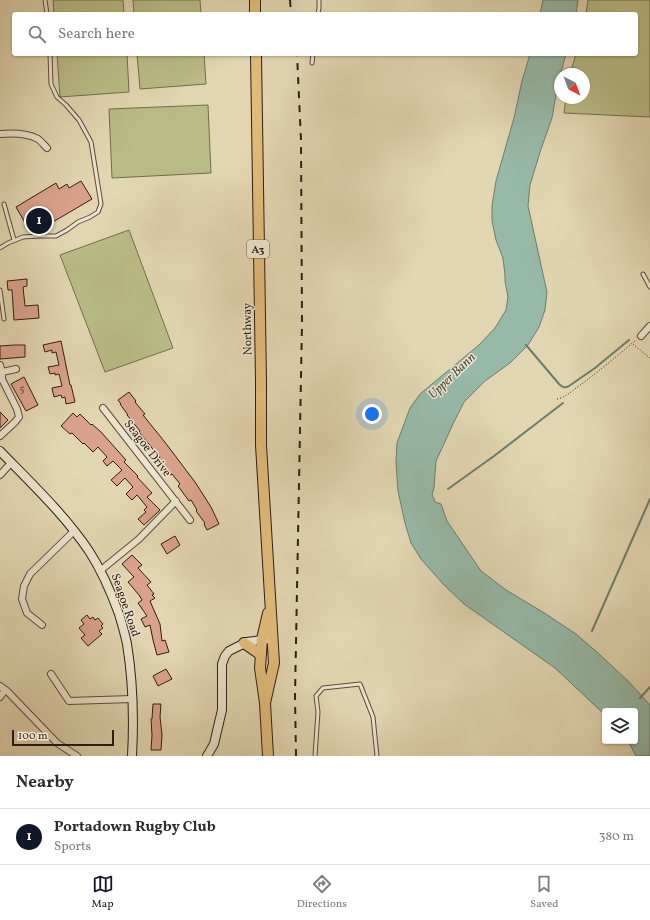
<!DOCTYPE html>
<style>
body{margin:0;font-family:Vollkorn,serif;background:#f2f2f3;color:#2b2b33}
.controls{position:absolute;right:12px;bottom:12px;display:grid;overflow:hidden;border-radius:4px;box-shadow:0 1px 3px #0004}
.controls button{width:36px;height:36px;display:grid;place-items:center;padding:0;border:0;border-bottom:1px solid #e1e1e2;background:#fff;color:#2b2b33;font:20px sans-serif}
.compass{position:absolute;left:554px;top:68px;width:36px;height:36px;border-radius:50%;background:#fff;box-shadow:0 1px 3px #0004;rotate:139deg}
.scale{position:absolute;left:12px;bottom:10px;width:102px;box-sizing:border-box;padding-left:4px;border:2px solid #2c1e15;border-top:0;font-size:11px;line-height:14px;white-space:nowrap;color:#2c1e15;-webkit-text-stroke:3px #ece4cd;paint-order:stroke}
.you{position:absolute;left:372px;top:414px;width:14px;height:14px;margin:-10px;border:3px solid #fff;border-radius:50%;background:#1a73e8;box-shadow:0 0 0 6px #1a73e833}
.badge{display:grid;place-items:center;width:26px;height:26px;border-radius:50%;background:#111827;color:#fff;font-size:13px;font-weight:700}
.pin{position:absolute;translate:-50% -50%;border:2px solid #fff;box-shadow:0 1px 4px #0006}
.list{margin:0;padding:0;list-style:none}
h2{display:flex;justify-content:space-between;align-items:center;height:52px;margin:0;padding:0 16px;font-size:17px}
h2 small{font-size:13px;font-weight:400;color:#7c7c81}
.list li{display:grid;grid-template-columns:26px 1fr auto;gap:12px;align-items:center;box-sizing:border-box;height:56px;padding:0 16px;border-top:1px solid #e1e1e2}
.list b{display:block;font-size:15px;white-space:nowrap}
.list p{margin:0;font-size:13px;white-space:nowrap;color:#7c7c81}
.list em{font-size:13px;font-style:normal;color:#7c7c81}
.icon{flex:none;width:22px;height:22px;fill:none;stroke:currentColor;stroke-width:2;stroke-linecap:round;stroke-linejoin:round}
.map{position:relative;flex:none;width:650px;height:756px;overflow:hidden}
.search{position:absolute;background:#fff;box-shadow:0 1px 3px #0004;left:12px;right:12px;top:12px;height:44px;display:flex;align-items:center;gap:10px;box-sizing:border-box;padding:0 14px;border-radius:4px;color:#7c7c81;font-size:15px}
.sheet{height:108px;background:#fff}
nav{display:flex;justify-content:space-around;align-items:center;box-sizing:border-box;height:56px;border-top:1px solid #e1e1e2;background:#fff;font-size:11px;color:#7c7c81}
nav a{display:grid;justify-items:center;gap:2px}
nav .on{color:#111827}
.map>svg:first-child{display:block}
.green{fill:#babc87;stroke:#736d4e}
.water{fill:#96baa7;stroke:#6c7c6d}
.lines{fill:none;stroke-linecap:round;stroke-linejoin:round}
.stream{stroke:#6c7c6d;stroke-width:2}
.building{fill:#daa28c;stroke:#2c1e15}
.service-casing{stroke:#5a4c3c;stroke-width:5}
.minor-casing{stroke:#5a4c3c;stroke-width:8}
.secondary-casing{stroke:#2c1e15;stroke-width:10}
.trunk-casing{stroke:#2c1e15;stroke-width:12}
.path{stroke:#2c1e15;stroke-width:1;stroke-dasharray:1 2;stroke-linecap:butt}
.service{stroke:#ece4cd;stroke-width:3}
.minor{stroke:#ece4cd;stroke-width:6}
.secondary{stroke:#ece4cd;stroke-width:8}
.trunk{stroke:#e1bb79;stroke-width:10}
.rail{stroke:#2c1e15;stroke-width:2;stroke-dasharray:7 7;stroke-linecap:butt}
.labels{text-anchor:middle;stroke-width:3;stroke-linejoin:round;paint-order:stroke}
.number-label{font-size:10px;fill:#583f33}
.shield{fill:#ece4cd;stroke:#66594c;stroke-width:1}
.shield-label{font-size:11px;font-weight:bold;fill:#2c1e15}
.street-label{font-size:12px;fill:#2c1e15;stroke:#ece4cd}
.water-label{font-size:13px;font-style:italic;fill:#4c4d41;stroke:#ece4cd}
</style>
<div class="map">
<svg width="650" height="756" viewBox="0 0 650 756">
<rect width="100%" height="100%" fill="#e2d6b2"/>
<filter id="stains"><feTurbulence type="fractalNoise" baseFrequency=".005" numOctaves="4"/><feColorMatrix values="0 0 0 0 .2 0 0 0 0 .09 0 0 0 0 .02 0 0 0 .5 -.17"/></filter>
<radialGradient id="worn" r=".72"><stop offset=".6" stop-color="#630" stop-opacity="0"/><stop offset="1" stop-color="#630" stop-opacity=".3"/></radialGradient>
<path class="green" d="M53,0H123L124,14H54Z
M133,0H200L201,14H134Z
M588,0H650V117L564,113L566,98H584V74H570L576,54H636V14H586Z
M57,54H127L129,92L60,97Z
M137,54H204L206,84L140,89Z
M208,105L211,173L112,178L109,109Z
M129,230L173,348L105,372L60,255Z"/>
<path class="water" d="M543,0H578L576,14H540Z
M530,54H566L558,83L552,118L541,149L530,185L528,206L547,292L545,310L539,327L528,345L510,363L485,381L464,402L453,424L436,461L434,488L432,494L435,502L441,504L447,521L481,571L506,590L546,614L576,634L598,653L629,682L650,705V756H636L628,741H635V711H605V715L555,668L464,604L444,585L421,559L411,543L405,523L398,491L396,462L397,443L410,408L420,394L479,345L495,328L506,310L508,297L505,281V275L503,258L496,240L492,221V206L496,181L514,118L522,81Z"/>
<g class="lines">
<path class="stream" d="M526,345L559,384C563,388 565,388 569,386L595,368L629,340
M448,489L494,456L563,403
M592,631L650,499
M640,698L650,687"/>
</g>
<path class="building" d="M81,181L92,199L34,233H31L16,207L56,183L59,189L67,184L69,188Z
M27,279V286L23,287L25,306L38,305L39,318L14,320L12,290H8L7,281Z
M61,341L70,385H71L75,402L66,404L65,397L62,398L61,395L54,397L52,388L62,386L59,374L55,375V373L50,374L48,367L59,365L56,352L52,353V350L45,352L43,345Z
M14,345H25V357L0,359V346Z
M24,377L38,405L26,411L11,384Z
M129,392L136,401L135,402L145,414L143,415L164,441L195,482L211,507L219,524L207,530L204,524L205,523L196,511L197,510L191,500L189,501L178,486L180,484L172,474L170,475L162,465L158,459L160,458L139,432L140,431L127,415H128L120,404H121L118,400Z
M0,412L8,420L0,428Z
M73,413L77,417L80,414L91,425L92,424L101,432L126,460L124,462L138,476L137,477L152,493L147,497L160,510L144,525L138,519L146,512L144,510L147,507L137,495L132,500L126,494L133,487L125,478L117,486L111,480L122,470L113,461L107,466L103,461L107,457L98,447L93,452L84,443L83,444L72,433L70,434L61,426Z
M175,536L180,545L167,554L161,544Z
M132,555L142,565L138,568L151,582L147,585L154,594L152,595L155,598L150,601L160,624L162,641L165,640L169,652L157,655L153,640L150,625L145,627L141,619L147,616L138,603L142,600L139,595L128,582L134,577L122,564Z
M87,615L90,619L93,617L95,620L98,618L103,624L101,626L103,628L99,631L102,634L88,646L81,638L85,635L79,628L84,624L81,620Z
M166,669L172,679L158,686L153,676Z
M153,704H161L160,717L162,735L161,750H151L152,735L151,719H152Z"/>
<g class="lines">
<defs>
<path id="service" d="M45,0L47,14
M318,14L319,8V0
M312,63L313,54
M4,204L14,240
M0,248L8,243L23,237L39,236H56L67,230L78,222L90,217L98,212L101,204L91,142L79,120L66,105L57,97L51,84L50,54
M643,274L650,287
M0,290L4,319
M315,756L318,712L316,696L323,688L360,684L373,717L377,756"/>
<path id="minor" d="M0,134C12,133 27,133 38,139C41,141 44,145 47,148
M641,336L650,326
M0,365L2,372V379L17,409L19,417L15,422L0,436
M2,372L16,369
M103,408L190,520
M0,475L11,463
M101,570L139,539L176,501
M42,625L27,613L22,599L24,586L30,574L74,531
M51,674L69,701L132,699
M0,686L7,691L57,743L77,756
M0,697L5,690"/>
<path id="secondary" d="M0,451C31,483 64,514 89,551C102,571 111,592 119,614C122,624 125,634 127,644C133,681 134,719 132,756
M207,756L214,744L222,710V664L225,656L229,651L247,642L268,639"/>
<path id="trunk" d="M255,0V14
M256,54L261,382V445L274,663L265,703
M244,643L261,655
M268,756L265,703L260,668L262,639L268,613"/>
</defs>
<use href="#service" class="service-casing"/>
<use href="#minor" class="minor-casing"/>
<use href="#secondary" class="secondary-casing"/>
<use href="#trunk" class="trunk-casing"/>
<path class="path" d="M633,344L635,346L650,358
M557,399C567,397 571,391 579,386C598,372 617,356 636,340"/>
<use href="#service" class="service"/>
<use href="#minor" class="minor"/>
<use href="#secondary" class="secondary"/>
<use href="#trunk" class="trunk"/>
<path class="rail" d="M290,0L291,14
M296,756L295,696L302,324L301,140L297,54"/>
</g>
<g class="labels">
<g class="number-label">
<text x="22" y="392">5</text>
</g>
<rect class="shield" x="247" y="240" width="22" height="18" rx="3"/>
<g class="shield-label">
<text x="258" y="253">A3</text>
</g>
<g class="street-label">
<text transform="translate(247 329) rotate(-91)" y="4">Northway</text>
<text transform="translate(148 448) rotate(52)" y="4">Seagoe Drive</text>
<text transform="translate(126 605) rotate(71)" y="4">Seagoe Road</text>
</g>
<g class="water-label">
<text transform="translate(451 375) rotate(-44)" y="5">Upper Bann</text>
</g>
</g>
<rect width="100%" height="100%" filter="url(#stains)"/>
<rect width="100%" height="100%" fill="url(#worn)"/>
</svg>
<div class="controls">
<button><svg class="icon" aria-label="layers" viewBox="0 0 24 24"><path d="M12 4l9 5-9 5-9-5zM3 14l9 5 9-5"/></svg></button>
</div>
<svg class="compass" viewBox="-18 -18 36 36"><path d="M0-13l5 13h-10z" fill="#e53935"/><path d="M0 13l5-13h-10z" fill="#7c7c81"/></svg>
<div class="scale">100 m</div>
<div class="you"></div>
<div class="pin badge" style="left:39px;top:221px">1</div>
<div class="search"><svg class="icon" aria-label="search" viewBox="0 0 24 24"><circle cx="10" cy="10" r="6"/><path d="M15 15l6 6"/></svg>Search here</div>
</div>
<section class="sheet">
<h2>Nearby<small></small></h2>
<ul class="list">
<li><span class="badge">1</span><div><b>Portadown Rugby Club</b><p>Sports</p></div><em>380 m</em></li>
</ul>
</section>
<nav>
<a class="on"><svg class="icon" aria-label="map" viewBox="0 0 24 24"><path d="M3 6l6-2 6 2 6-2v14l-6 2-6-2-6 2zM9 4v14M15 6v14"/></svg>Map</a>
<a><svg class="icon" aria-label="directions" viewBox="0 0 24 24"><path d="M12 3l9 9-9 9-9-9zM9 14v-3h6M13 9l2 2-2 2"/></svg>Directions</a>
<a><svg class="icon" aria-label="saved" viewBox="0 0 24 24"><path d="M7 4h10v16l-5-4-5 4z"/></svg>Saved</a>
</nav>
